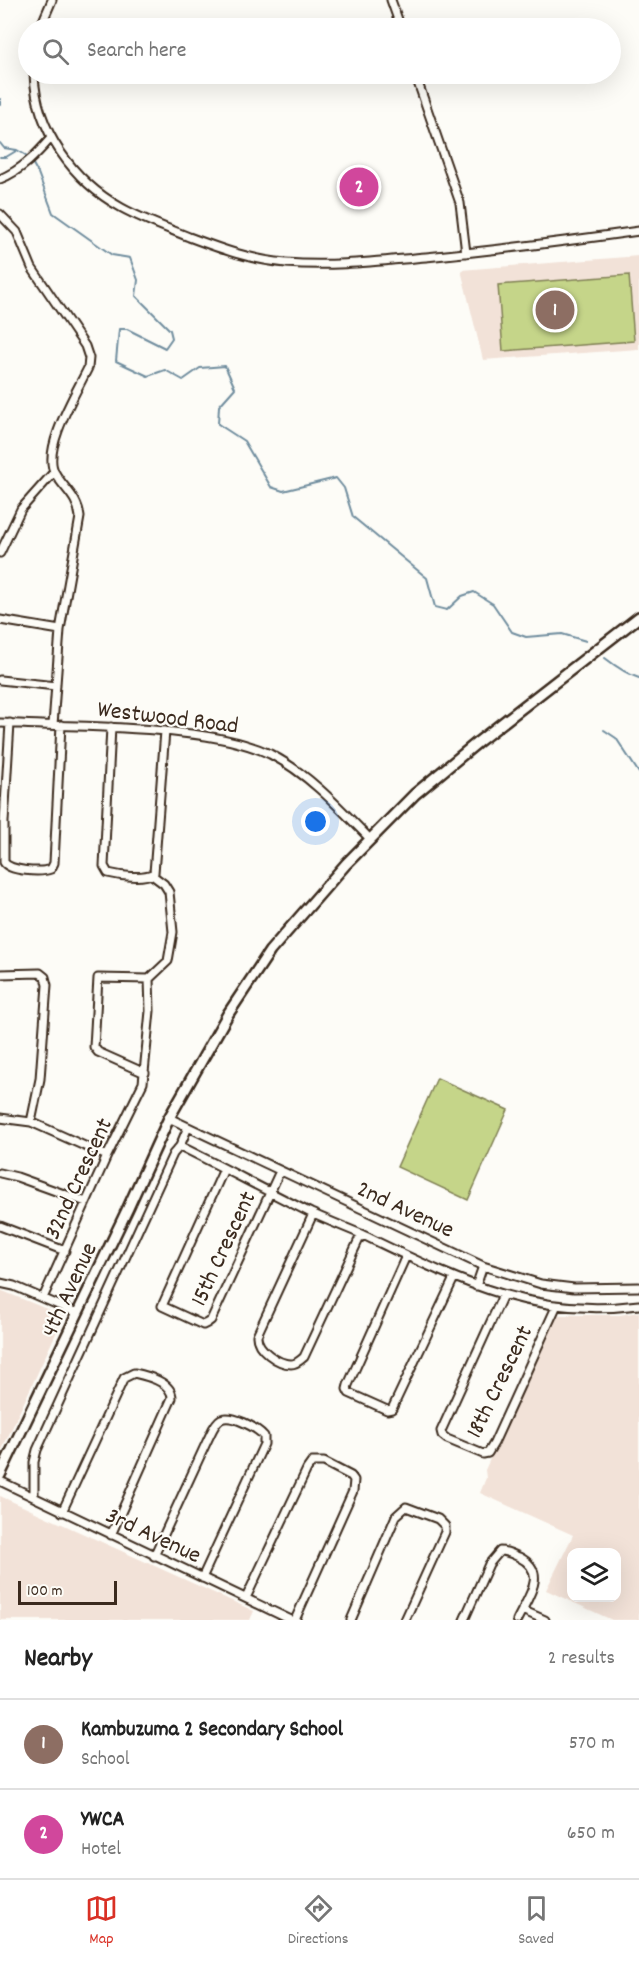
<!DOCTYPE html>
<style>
body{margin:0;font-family:Dekko,sans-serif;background:#f6f6f6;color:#222}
.controls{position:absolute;right:18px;bottom:18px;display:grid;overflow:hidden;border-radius:12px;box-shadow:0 6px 24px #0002}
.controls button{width:54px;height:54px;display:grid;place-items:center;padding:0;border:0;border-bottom:2px solid #e0e0e0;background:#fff;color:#222;font:30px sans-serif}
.scale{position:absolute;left:18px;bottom:15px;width:99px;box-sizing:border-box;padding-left:6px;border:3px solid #3b2a1e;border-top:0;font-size:16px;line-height:21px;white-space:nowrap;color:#3b2a1e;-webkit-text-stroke:4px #fdfcf7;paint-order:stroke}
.you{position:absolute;left:316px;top:822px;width:21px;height:21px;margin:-15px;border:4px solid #fff;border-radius:50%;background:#1a73e8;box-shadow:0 0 0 9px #1a73e833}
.badge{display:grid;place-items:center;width:39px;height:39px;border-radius:50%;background:#d93025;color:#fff;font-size:20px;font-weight:700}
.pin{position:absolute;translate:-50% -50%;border:3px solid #fff;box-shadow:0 2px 6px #0006}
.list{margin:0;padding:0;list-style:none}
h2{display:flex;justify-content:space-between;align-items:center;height:78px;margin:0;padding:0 24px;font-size:26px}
h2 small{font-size:20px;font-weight:400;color:#767676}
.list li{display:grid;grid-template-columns:39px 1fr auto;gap:18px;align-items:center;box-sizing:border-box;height:90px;padding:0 24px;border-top:2px solid #e0e0e0}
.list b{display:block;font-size:22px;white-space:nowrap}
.list p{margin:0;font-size:20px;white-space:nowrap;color:#767676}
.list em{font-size:20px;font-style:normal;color:#767676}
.icon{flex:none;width:33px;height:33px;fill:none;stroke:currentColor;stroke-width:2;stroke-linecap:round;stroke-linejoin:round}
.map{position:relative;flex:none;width:639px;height:1620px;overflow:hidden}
.search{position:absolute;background:#fff;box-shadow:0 6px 24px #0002;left:18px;right:18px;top:18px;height:66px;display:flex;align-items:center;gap:15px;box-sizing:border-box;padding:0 21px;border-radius:33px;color:#767676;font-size:22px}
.sheet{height:258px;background:#fff}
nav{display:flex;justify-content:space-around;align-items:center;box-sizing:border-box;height:84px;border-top:2px solid #e0e0e0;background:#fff;font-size:16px;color:#767676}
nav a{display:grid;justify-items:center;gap:3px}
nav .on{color:#d93025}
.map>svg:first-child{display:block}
.built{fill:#f2e2d8;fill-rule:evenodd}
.green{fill:#c5d589;stroke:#808054;stroke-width:1.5}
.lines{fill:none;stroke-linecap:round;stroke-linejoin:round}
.stream{stroke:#708d9e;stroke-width:2}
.street-casing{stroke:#3b2a1e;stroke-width:11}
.secondary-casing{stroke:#3b2a1e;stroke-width:14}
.street{stroke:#fdfcf7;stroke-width:7}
.secondary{stroke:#fdfcf7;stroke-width:9}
.labels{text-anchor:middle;stroke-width:4.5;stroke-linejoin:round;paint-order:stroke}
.street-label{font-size:24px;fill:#3b2a1e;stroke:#fdfcf7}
</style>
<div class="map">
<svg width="639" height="1620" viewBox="0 0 639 1620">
<rect width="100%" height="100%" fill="#fdfcf7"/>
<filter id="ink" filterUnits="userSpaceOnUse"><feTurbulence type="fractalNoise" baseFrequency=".0167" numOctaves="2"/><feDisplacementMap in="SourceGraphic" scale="12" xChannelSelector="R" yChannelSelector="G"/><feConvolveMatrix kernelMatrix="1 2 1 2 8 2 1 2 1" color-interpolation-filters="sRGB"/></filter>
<g filter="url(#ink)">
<path class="built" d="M639,256V349L483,360L461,270Z
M0,1290L64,1316L0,1454Z
M639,1312V1620H612L546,1590L573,1535L480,1493L486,1478L485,1470L555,1315H620ZM572,1552H616V1598H572Z
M0,1496L254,1611L250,1620H0Z"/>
<path class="green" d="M629,275L634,341L503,351L498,285Z
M437,1078L508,1110L468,1200L397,1167Z"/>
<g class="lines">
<path class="stream" d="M0,99V105
M0,143L4,148L17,150L29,157L38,173L53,213L112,255L130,258L138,280L136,296L170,330L172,338L165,348L127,329H119L116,361L148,376L165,370L183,380L200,368L225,366L235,388L219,406L218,424L244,441L271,487L283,491L336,478L344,488L353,517L427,578L435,607L447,610L462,596L474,592L493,604L512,632L526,637L562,634L586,641
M0,157H6L16,151
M605,658C614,665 629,675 639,678
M604,730L616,738L639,773"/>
<defs>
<path id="street" d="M391,0L401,28
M40,28L52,0
M34,74C36,130 73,181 122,208C144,220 167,228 189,237C221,249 251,260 286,263C333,267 380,261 426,257C497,250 568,241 639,231
M415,74L460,203L466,253
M0,179C22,170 36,155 51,138
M0,214L17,232L32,268L85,346L89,358L88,368C77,391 41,450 55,473C64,489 78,497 80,517L60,630L53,725
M0,553L21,509L54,472
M0,620L60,630
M0,680L56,686
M0,723C60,727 121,725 182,733C212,736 242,741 270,754C309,774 340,808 370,839
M10,723L4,822V862C9,871 41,873 51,869L54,863L61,725
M111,727L104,866L108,873C120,876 143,879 154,873L165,731
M0,974L40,973L45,977L47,985L40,1079L31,1122
M149,979L168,961L173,932L169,892L164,884L152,875
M0,1118L31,1122L107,1156
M169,1118L483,1266L541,1284L574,1288L639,1287
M180,1146L188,1127
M224,1169L162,1306L203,1325L207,1323L211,1320L280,1171
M0,1173L17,1177L86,1202
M313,1214L257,1335C256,1349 278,1364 291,1364C297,1364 300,1360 304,1357L361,1235
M0,1226L65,1251
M406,1256L348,1385L347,1389L349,1393L387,1410L392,1409L454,1278
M0,1283L14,1286L77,1313
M476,1286L483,1266
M503,1295L441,1431L442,1435L447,1439L483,1454L488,1453L494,1443L556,1307
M43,1298L107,1156L143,1083L150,1011L149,979L98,978L94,1047L98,1052L145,1073
M0,1481L291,1620
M34,1497V1462L37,1450L173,1154L180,1146C224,1168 267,1191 311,1213C327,1220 344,1227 361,1234C455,1279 530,1319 639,1305
M62,1512L124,1378L134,1373C148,1376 172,1382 172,1398L111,1535
M154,1556L208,1439C211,1433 215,1422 221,1419C232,1414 257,1428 264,1436V1444L202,1578
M246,1598L307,1469L312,1462H324L351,1476L354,1480L353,1491L295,1620
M522,1610L545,1620
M351,1620L396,1516L406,1507L438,1519L445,1526V1532L405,1620
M464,1620L489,1564L500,1551C507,1551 512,1554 519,1557C549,1572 528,1597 517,1620"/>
<path id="secondary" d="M0,1475L128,1208L169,1118L228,1014L270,951L346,864L415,794L478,742L639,617"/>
</defs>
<use href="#street" class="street-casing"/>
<use href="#secondary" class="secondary-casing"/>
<use href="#street" class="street"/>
<use href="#secondary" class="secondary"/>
</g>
</g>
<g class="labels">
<g class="street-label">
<text transform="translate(168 716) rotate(7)" y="8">Westwood Road</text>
<text transform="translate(77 1178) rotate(-65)" y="8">32nd Crescent</text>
<text transform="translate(406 1208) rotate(25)" y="8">2nd Avenue</text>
<text transform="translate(222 1248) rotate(-65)" y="8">15th Crescent</text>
<text transform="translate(68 1289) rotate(-65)" y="8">4th Avenue</text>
<text transform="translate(498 1381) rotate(-64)" y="8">18th Crescent</text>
<text transform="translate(154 1534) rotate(25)" y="8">3rd Avenue</text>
</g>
</g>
</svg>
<div class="controls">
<button><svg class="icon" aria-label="layers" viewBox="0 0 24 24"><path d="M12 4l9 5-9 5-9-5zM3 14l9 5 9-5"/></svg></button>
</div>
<div class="scale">100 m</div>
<div class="you"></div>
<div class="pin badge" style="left:555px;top:310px;background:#8d6e63">1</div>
<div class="pin badge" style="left:359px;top:187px;background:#d1479c">2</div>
<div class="search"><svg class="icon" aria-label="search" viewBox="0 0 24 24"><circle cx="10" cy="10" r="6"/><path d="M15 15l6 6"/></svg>Search here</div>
</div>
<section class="sheet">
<h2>Nearby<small>2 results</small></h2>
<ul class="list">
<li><span class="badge" style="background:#8d6e63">1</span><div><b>Kambuzuma 2 Secondary School</b><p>School</p></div><em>570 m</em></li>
<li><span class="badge" style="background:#d1479c">2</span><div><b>YWCA</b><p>Hotel</p></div><em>650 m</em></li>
</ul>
</section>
<nav>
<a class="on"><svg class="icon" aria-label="map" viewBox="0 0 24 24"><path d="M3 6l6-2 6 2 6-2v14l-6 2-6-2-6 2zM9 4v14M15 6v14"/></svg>Map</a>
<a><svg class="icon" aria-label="directions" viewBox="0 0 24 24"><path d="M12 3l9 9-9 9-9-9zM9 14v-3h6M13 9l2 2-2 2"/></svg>Directions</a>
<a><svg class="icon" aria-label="saved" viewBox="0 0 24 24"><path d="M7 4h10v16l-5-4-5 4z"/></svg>Saved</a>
</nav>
